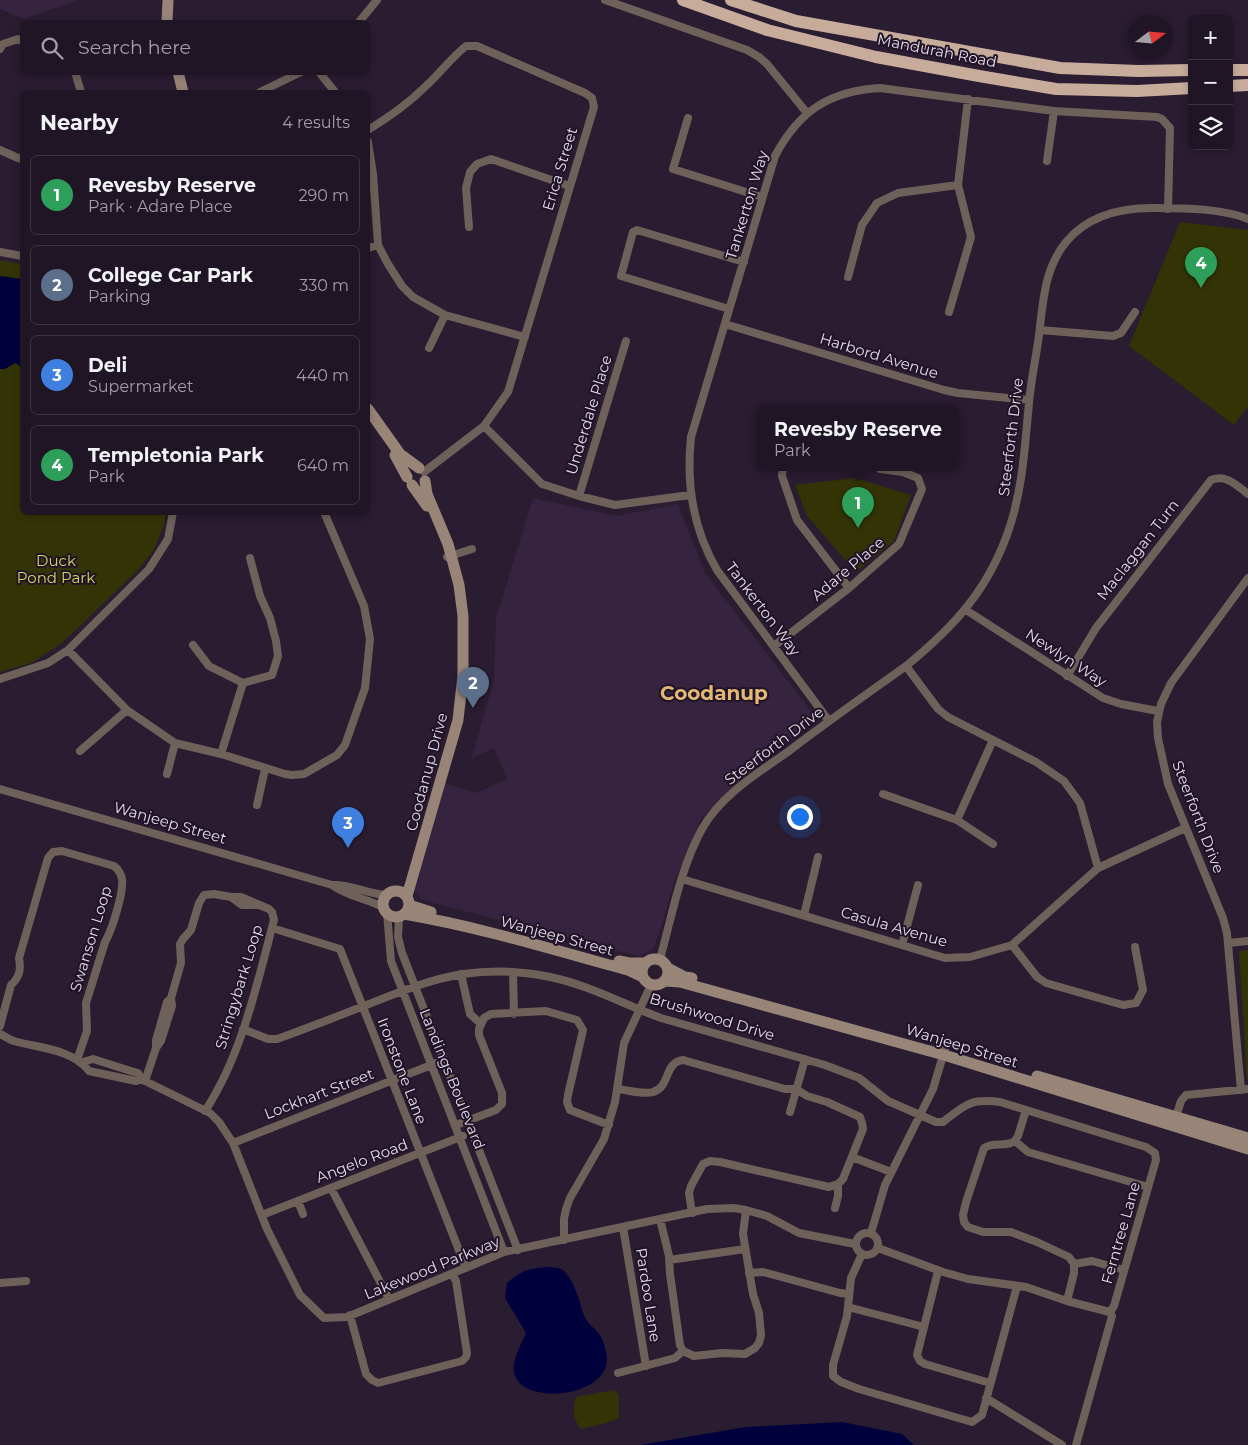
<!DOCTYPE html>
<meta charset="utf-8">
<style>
body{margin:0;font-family:Montserrat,sans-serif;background:#2d2232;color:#f1f3f6}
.controls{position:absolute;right:15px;top:15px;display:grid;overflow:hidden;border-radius:8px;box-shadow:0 2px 8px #0003}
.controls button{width:45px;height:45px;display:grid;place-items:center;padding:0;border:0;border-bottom:1px solid #3d3442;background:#201525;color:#f1f3f6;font:25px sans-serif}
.compass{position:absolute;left:1128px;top:15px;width:45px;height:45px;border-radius:50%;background:#201525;box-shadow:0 2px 8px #0003;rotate:74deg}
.you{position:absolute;left:799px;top:816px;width:18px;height:18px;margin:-12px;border:4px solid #fff;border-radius:50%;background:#1a73e8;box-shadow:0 0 0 8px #1a73e833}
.badge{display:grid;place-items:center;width:32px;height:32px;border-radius:50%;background:#e9aa38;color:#fff;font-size:16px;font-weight:700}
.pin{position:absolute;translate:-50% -41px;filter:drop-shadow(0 1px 2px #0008)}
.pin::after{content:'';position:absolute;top:26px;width:18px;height:15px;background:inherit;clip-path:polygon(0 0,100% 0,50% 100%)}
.popup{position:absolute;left:757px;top:406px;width:202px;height:65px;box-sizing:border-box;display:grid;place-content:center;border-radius:8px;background:#201525;filter:drop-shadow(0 1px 4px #0005);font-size:16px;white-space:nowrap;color:#a29fa7}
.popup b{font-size:19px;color:#f1f3f6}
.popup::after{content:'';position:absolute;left:50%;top:100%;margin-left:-10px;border:10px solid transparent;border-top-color:#201525}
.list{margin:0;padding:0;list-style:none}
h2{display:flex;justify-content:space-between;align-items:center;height:65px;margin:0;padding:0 20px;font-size:21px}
h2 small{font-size:16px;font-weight:400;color:#a29fa7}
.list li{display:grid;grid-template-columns:32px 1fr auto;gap:15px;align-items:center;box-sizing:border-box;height:80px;margin:0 10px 10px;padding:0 10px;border:1px solid #3d3442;border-radius:8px}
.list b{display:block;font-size:19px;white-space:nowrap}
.list p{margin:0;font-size:16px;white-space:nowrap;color:#a29fa7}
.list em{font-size:16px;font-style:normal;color:#a29fa7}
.icon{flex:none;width:28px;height:28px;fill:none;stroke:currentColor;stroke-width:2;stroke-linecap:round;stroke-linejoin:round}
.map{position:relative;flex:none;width:1248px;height:1445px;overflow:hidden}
.search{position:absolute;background:#201525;box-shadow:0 2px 8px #0003;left:20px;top:20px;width:350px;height:55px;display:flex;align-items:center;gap:12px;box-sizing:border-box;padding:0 18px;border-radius:8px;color:#a29fa7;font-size:19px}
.panel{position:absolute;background:#201525;box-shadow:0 2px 8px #0003;left:20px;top:90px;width:350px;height:425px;border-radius:8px}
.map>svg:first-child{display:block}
.built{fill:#35233f}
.green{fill:#333405}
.water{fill:#00003c}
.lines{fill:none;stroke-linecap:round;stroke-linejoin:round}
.minor{stroke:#6e615a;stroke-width:8}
.secondary{stroke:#988578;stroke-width:11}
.trunk{stroke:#c8ac9b;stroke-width:12}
.labels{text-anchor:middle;stroke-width:4;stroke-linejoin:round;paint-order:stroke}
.street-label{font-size:15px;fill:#e3dae8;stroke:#201327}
.park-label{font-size:15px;fill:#d5d95c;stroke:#201327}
.district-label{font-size:20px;font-weight:bold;fill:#e3b873;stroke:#201327}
</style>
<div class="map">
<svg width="1248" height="1445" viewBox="0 0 1248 1445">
<rect width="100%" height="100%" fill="#2a1c31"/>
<path class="built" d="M0,0H78L24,19L0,9Z
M533,498L616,516L678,504L705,573L814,715L813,721L733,786L701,818L675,880L659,934L653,949L639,957L636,955L629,954L422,900L415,890L445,783L476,793L507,779L494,748L471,759L494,680L496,618Z"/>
<path class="green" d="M1180,222L1248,230V406L1234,425L1129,346Z
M0,260L22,264V512L166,513L164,524L154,550L138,570L79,627L58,646L31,663L0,672Z
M855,478L911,495L894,541L856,572L807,516L795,485Z
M1248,950V1079H1247L1239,951Z
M614,1390L619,1395V1418L606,1423L581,1429C573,1419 572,1410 576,1397Z"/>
<path class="water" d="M1,276L22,279V374L20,366L15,363L5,369H0V277Z
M550,1267C553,1267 558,1268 561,1269C572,1275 580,1301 583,1313C588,1327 596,1327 601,1337C604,1342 607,1354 607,1359C607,1401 508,1407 514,1365C515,1354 522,1343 526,1333L505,1298L507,1283C522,1270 530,1268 550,1267Z
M842,1422L902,1434L914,1445H640L746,1427Z"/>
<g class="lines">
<path class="minor" d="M605,0L747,50L759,57L767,64L807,113
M359,22L377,0
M0,49L3,44L18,39L22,41
M75,72L81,92
M319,72L335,92
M260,92L301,72
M688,118L673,169L762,197
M368,130C390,116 408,104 427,85C441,72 451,58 466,46H477L585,93L592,98L594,107L508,392L484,426L424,472
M368,142L373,174L378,245L388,264L402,286L413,297L445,315L525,337
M0,150L18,158L22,159
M1047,161L1054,111
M469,227L466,188L470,172L477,164L491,159L569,186
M368,248L378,245
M0,252L22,256
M848,277L862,225L877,203L898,193L958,185
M729,309L621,276L633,232L637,230L744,262
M949,312L971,237L958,185L968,99
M725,324L944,390L958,393L1029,400
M1040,330L1113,336L1121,333L1135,312
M429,348L445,315
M484,426L542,484L579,496L615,505L690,495
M783,467L782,476L797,520L849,588
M579,496L626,341
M447,557L472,549
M966,610L1103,698L1121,704L1158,711
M193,645L209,666L243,683L221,754
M774,646L849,588L899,544L922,489L918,478L903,472L880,469
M68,650L127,710L175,743L221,754L285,774L292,775L304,774L337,755L345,745L365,688L370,639L364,606L324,512
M906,666L938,709L948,717L1036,762L1064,781L1080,803L1098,868
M1067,676L1096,628L1211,480C1226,474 1236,485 1248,494
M0,679L48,663L68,650L149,569L168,539L173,512
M243,683L272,675L278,656L276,641L270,618L260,596L250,558
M829,721L717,570C693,529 686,484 691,437L775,156C799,111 829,91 880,88L1054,111L1157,117L1162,119L1170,128L1168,209
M80,751L127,710
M167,774L175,743
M0,789L332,885C347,896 367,899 383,907
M883,794L957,820L993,844
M257,805L265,769
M957,820L993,740
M682,879L945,958L970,957L1012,945L1098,868L1185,828
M332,885C351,884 368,894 386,895
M231,897L242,905H257
M387,913L391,961L504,1252
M804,915L818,857
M399,917L398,937L402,953L518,1250
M272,928L340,949L466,1268
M1229,943L1248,941
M902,945L918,885
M1012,945L1037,977L1046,983L1123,1005L1136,1003L1143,990L1135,947
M660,959C672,916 680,869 702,829C721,795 758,773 789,751C827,722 867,694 906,666C955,626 990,588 1010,526C1023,486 1025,444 1029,403C1031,380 1036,358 1039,335C1043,303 1044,269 1066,242C1089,214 1124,207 1158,208C1187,209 1221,208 1248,219
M513,972L514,1014
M461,974L470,1014L480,1023
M0,1026L11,985C20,977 21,969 19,958L48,858L53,852L62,851L114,866C118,869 121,874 122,879C124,892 112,930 105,942L86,1003L87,1031L77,1060
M243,1029L268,1039H277C308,1028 338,1016 369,1004C399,992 431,979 463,974C492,970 522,971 550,977C589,985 623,1004 661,1018L825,1065L859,1078L888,1101L936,1122H943C965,1105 970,1098 1000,1102L1146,1147L1155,1153L1156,1160L1114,1306L1110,1312
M0,1034C5,1036 9,1040 14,1041C38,1048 73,1049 89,1071L136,1081L141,1079
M156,1048V1040L167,1002L171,998L181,963L180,944L183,939L191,930L199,903L204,895L214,894L231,897H241L269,909L272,912L274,920C257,984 242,1055 205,1111
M83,1062L93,1059L131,1071L138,1073L141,1079L210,1113L219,1122L233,1143L267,1229L300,1295L324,1318L347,1317L504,1252L707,1209L733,1208L746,1210L767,1216L799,1233L855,1244
M145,1081L156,1048L161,1041L172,1006L171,998
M617,1089C628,1090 643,1095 653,1092C670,1088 664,1062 683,1060L785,1089H796L807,1096L827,1102L860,1117L862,1123L863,1129L843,1179L838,1184L829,1187L720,1162L710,1161L703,1164L691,1186L689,1193L692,1213
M1241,1090L1227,933L1223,918L1168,784L1158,738L1157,722L1161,704L1171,683L1248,578
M790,1112L805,1059
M1175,1120L1181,1101L1186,1095L1248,1089
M456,1125L496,1110L502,1104V1093L479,1035V1029L484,1018L491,1014L546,1011L577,1020L583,1030L568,1095L567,1102L570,1110L609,1125
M1015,1141L1018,1136L1026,1110
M233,1143L444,1060
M852,1157L891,1172
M331,1188L389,1299
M298,1201L303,1214
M835,1208L838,1196V1184
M262,1215L463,1136
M660,1219L669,1256L670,1274L680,1345L683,1351L694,1356L722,1353L745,1354L755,1348L759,1343L761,1335L759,1313L753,1294L743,1234L746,1210
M623,1227L646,1366
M856 1244a11 11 0 1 1 22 0a11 11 0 1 1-22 0Z
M871,1233L885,1185L933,1089L945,1049
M564,1240V1219L566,1209L570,1198L604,1139L615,1102L624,1043L651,985
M878,1248L943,1272L968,1279L1026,1287L1067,1301L1110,1312
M862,1254L851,1278L847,1316L833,1365V1376L841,1382L859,1389L972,1422L982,1415L1017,1286
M669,1260L745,1249
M1124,1270L1092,1261L1074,1264L1069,1257L1037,1242L1011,1232H983L968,1227L964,1222L963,1215L966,1202L984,1148C994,1141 1005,1148 1015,1141L1028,1152L1148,1187
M938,1271L917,1355L920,1361L925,1364L990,1383
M749,1273L763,1272L840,1293L849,1294
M0,1283L26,1281
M1067,1301L1074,1273V1264
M848,1307L924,1327
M350,1315L366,1374L372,1380L378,1383L462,1361L466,1357L467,1353L456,1281L452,1274
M618,1373L675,1358L683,1351
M986,1398L1062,1445
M1076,1445L1112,1316L1110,1312"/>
<path class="secondary" d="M167,22L168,0
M178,72L183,92
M368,409L400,454L419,468
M395,455L407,477
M412,485L427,506
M383 904a13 13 0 1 1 26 0a13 13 0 1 1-26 0Z
M407,896L458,720L463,675V616L459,585L448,544L427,494L425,481
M409,905L431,912
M404,914C480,927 554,950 628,970L643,977
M642 972a13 13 0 1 1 26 0a13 13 0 1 1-26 0Z
M619,961L629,963H645
M668,968L685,977L692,978
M665,981L680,982L944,1055L1248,1149
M1037,1076L1248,1138"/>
<path class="trunk" d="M683,0L767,30L876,57L979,76L1056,89L1137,91L1192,88
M731,0L796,21L1060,68L1138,71L1192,70
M1229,70H1248
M1229,86L1248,85"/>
</g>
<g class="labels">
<g class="street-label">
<text transform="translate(937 51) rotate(11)" y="5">Mandurah Road</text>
<text transform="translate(560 169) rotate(-73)" y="5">Erica Street</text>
<text transform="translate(747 205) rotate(-73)" y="5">Tankerton Way</text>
<text transform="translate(879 356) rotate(17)" y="5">Harbord Avenue</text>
<text transform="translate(589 415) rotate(-73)" y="5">Underdale Place</text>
<text transform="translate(1011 437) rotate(-83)" y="5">Steerforth Drive</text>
<text transform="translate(1138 550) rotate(-52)" y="5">Maclaggan Turn</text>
<text transform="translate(848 569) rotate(-40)" y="5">Adare Place</text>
<text transform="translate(763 609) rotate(53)" y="5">Tankerton Way</text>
<text transform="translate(1066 658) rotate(33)" y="5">Newlyn Way</text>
<text transform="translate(774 746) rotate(-37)" y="5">Steerforth Drive</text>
<text transform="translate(427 772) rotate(-75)" y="5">Coodanup Drive</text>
<text transform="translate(1198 817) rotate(69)" y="5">Steerforth Drive</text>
<text transform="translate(170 823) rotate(16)" y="5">Wanjeep Street</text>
<text transform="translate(894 927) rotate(16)" y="5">Casula Avenue</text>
<text transform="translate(557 936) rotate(15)" y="5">Wanjeep Street</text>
<text transform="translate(91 939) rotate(-73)" y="5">Swanson Loop</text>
<text transform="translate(239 987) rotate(-73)" y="5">Stringybark Loop</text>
<text transform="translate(712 1017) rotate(17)" y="5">Brushwood Drive</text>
<text transform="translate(962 1046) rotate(17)" y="5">Wanjeep Street</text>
<text transform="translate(402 1071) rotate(69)" y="5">Ironstone Lane</text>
<text transform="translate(452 1079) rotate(68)" y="5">Landings Boulevard</text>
<text transform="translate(319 1094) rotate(-21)" y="5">Lockhart Street</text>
<text transform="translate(362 1161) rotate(-21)" y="5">Angelo Road</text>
<text transform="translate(1121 1233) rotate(-74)" y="5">Ferntree Lane</text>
<text transform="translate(432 1268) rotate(-22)" y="5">Lakewood Parkway</text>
<text transform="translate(648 1295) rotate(81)" y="5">Pardoo Lane</text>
</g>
<g class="park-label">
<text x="56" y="566">Duck<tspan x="56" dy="17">Pond Park</tspan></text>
</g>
<g class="district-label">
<text x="714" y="700">Coodanup</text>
</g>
</g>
</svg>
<div class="controls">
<button>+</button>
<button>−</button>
<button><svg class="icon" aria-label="layers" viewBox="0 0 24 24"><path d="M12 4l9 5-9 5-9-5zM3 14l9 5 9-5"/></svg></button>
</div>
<svg class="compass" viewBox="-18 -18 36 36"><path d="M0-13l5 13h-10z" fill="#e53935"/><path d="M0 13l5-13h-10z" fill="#a29fa7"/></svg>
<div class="you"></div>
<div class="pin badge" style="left:858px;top:528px;background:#2e9e5b">1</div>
<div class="popup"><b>Revesby Reserve</b>Park</div>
<div class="pin badge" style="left:473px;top:708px;background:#5c6f8a">2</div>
<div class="pin badge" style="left:348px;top:848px;background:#3f7fe0">3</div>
<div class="pin badge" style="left:1201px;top:288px;background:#2e9e5b">4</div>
<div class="search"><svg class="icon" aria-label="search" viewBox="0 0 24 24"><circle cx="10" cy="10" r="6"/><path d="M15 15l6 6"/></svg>Search here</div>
<section class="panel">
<h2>Nearby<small>4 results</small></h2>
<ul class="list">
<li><span class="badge" style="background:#2e9e5b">1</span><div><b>Revesby Reserve</b><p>Park · Adare Place</p></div><em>290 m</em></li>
<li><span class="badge" style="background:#5c6f8a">2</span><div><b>College Car Park</b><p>Parking</p></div><em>330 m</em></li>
<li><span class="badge" style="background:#3f7fe0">3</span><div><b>Deli</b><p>Supermarket</p></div><em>440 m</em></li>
<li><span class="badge" style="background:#2e9e5b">4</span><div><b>Templetonia Park</b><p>Park</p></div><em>640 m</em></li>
</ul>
</section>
</div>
